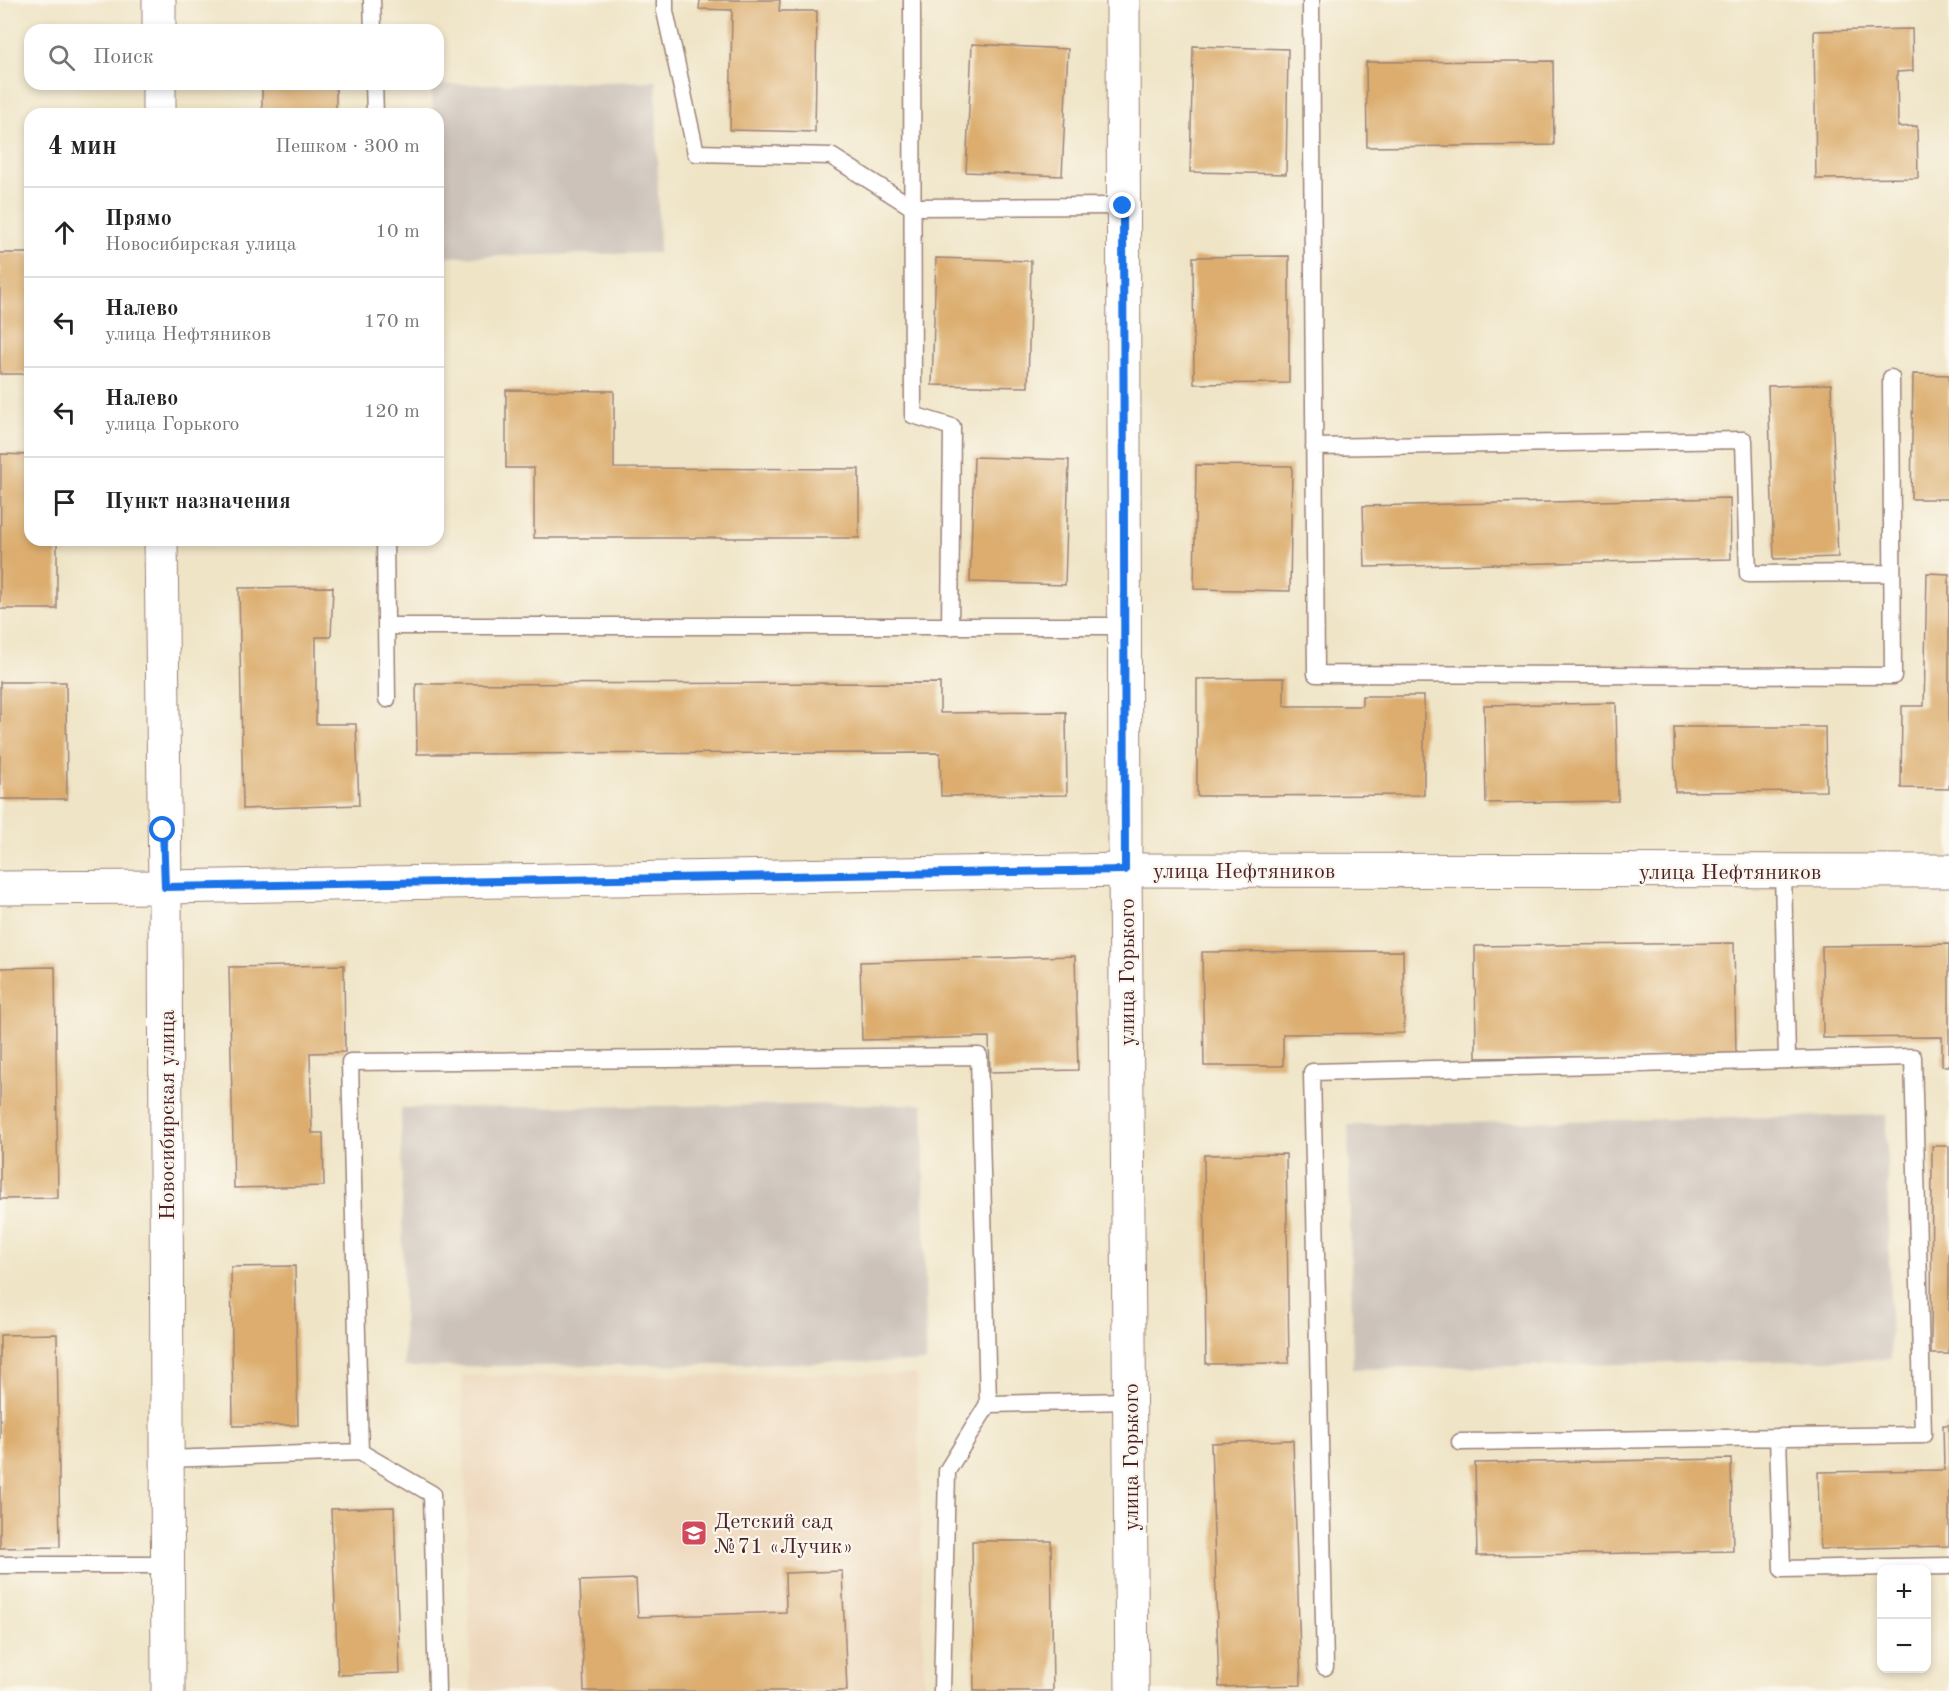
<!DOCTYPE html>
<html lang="ru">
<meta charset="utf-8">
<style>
body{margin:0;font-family:"Old Standard TT",serif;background:#f2f2f2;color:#222}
.controls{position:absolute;right:18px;bottom:18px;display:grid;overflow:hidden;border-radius:12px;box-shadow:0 3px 9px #0003}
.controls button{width:54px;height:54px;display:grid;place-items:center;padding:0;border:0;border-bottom:2px solid #e0e0e0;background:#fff;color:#222;font:30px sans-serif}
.stop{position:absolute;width:18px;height:18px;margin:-14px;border:4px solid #1a73e8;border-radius:50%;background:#fff}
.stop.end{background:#1a73e8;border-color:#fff;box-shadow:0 2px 6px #0008}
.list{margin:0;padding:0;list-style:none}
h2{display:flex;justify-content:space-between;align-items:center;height:78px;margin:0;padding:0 24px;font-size:26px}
h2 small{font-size:20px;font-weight:400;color:#767676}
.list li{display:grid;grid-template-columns:39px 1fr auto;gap:18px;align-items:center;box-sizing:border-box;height:90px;padding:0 24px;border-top:2px solid #e0e0e0}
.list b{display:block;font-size:22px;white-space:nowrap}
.list p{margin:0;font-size:20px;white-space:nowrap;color:#767676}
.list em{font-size:20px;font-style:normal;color:#767676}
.icon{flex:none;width:33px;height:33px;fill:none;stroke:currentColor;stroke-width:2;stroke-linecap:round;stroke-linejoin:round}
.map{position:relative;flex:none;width:1949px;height:1691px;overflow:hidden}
.search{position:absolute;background:#fff;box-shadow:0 3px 9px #0003;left:24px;top:24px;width:420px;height:66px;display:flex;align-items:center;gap:15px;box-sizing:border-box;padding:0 21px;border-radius:18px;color:#767676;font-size:22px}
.panel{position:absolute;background:#fff;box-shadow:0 3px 9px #0003;left:24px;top:108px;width:420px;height:438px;border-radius:18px}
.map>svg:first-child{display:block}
.built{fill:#edd7bb}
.industrial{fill:#ccc2b9}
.building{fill:#dcad6e}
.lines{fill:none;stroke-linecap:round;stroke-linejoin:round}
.lane-casing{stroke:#9c8278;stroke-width:19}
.street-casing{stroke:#9c8278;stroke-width:35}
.secondary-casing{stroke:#9c8278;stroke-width:35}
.lane{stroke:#fff;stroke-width:16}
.street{stroke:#fff;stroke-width:33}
.secondary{stroke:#fff;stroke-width:33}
.route{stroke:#1a73e8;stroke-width:8}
.labels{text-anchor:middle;stroke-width:4.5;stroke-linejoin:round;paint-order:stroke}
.street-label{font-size:22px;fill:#4a1f2b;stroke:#fbf7ec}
.poi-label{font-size:22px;fill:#4a1f2b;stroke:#fbf7ec;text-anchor:start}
</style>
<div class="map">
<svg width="1949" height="1691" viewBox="0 0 1949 1691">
<rect width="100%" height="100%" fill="#fbf7ec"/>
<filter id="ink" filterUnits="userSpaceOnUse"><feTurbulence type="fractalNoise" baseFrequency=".0167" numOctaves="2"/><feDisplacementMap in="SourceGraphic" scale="12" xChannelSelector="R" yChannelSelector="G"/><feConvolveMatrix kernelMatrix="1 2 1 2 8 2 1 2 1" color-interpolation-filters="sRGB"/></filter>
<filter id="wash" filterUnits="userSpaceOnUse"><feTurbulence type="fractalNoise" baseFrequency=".008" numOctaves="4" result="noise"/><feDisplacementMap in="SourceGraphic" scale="24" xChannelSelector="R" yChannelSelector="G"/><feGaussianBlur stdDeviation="1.35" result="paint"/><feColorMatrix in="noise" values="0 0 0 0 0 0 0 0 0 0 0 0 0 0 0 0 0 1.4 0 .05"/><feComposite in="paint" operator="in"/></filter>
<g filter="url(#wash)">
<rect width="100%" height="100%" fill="#efe4c6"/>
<path class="built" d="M917,1374L924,1691H471L462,1376Z"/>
<path class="industrial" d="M656,81L659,253L438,257V114H433L432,85Z
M923,1104L926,1362L404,1367L401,1108Z
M1886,1115L1891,1359L1353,1369L1348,1125Z"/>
<g id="blocks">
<path class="building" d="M700,0H780L779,11H817L815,132L730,130L732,10L699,9Z
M1912,29L1913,71L1897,72L1898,127L1917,126L1918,178L1816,179L1814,31Z
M972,44L1068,49L1062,176L966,172Z
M1193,46L1288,49L1286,174L1190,172Z
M1553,61L1554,145L1367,147L1366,62Z
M262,84H336V114H262Z
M0,253H30V374H0Z
M1289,256V383L1194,384L1193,257Z
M936,258L1031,261L1028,387L932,385Z
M1913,374L1949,375V499H1911Z
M1831,384L1838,557L1774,559L1768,386Z
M506,390L614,391V468L859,469V538H534V468H506Z
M1,454L30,455V540H57V609H0Z
M974,457L1069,460L1065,585L970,582Z
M1196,465L1292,466L1290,591L1194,589Z
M1730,498L1731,559L1365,567L1363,506Z
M1927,573L1949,574V789L1901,788L1902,706H1924Z
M333,587L331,637H316V724H356L359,805L243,809L239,588Z
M1284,678V706H1362V696H1424V795L1197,796V679Z
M0,682H66L67,799H0Z
M940,683V713L1066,712L1067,795L941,796L940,753L417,754L416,684Z
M1616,703L1618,801L1486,803L1484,705Z
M1674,727H1825L1826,791L1675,792Z
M1734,943L1736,1055L1476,1058L1475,946Z
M1949,944V1066H1942V1037L1823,1038L1822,946Z
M1403,951L1404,1033L1283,1034V1066H1204L1202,952Z
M1075,956L1078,1070L990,1072L989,1037L862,1040L860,962Z
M344,965L345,1052L310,1053L312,1133H323L324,1186L234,1188L229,967Z
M55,967L58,1198L0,1199V968Z
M1932,1146H1949V1354H1931Z
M1286,1154L1289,1363L1206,1364L1204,1155Z
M295,1266L298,1425L233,1426L231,1267Z
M57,1334L60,1547L0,1548V1335Z
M1943,1425H1949V1546L1820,1549L1818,1472L1944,1470Z
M1293,1440L1301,1685L1219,1687L1211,1443Z
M1731,1459L1733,1551L1477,1556L1475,1463Z
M394,1507L400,1673L338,1675L331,1509Z
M972,1541H1051L1053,1691H974Z
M842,1571L847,1691H584L580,1581L636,1579L638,1617L786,1612L785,1573Z"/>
</g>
</g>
<g filter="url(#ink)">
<use href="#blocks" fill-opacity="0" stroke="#9c8278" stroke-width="1.5"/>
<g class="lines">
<defs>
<path id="lane" d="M372,0L373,30
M665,0V11L696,153L831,156L912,207L1123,206
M912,0L913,415L952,427L950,627
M1311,0L1316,674L1893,676L1891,378
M374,84L375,114
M1314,447L1744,440L1748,574L1892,573
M385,540L387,699
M387,626H1125
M1783,871L1787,1060
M1778,1437L1782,1569L1949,1566
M167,1459L360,1452
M0,1565H167
M1325,1667L1312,1072L1913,1057L1923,1435L1460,1442
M437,1691L432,1494L360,1452L350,1062L979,1056L988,1404L1130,1401
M942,1691L947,1471L988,1404"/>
<path id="street" d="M1123,0L1125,870L1132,1691
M0,888L165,887"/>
<path id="secondary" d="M159,0V30
M159,84V114
M161,540L165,887L168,1691
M165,887L1125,870L1949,871"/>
</defs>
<use href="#lane" class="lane-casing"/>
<use href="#street" class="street-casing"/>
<use href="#secondary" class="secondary-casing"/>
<use href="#lane" class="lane"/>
<use href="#street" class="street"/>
<use href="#secondary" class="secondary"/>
</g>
</g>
<g class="lines" filter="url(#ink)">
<path class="route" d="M163,830L165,887L1125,870L1123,206"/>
</g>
<defs>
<symbol id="school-square" viewBox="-11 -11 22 22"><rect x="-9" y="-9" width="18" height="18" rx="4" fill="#d1495b" stroke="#fbf7ec"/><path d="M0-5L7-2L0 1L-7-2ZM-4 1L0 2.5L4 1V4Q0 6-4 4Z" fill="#fff"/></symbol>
</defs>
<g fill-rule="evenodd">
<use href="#school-square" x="679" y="1518" width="30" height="30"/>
</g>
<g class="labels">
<g class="street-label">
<text x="1244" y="878">улица Нефтяников</text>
<text x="1730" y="879">улица Нефтяников</text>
<text transform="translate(1126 972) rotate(-90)" y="8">улица Горького</text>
<text transform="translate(166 1115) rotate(-90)" y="8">Новосибирская улица</text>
<text transform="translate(1130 1457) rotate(-90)" y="8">улица Горького</text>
</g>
<g class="poi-label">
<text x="714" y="1528">Детский сад<tspan x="714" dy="25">№71 «Лучик»</tspan></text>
</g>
</g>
</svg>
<div class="controls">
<button>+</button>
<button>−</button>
</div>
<div class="stop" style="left:163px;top:830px"></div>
<div class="stop end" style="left:1123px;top:206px"></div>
<div class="search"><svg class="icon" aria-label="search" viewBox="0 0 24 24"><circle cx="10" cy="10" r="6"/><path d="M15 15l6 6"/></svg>Поиск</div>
<section class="panel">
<h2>4 мин<small>Пешком · 300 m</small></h2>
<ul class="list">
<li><svg class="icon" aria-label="ahead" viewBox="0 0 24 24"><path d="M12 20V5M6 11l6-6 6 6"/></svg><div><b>Прямо</b><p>Новосибирская улица</p></div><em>10 m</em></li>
<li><svg class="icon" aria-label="left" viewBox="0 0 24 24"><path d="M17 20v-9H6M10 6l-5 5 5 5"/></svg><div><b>Налево</b><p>улица Нефтяников</p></div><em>170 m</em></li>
<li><svg class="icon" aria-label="left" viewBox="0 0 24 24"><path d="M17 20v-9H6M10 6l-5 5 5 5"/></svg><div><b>Налево</b><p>улица Горького</p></div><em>120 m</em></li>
<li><svg class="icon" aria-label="arrive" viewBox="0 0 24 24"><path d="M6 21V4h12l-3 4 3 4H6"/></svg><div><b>Пункт назначения</b></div></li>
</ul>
</section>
</div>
